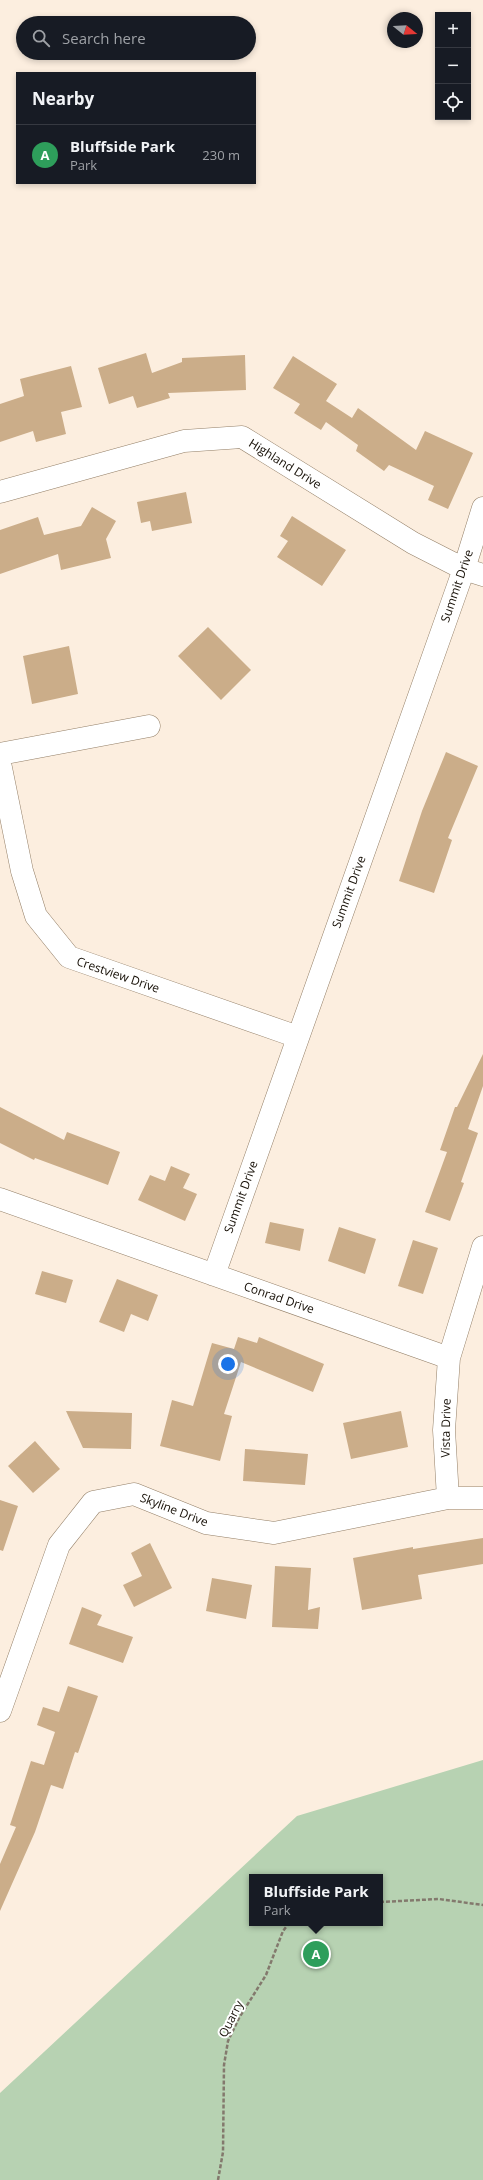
<!DOCTYPE html>
<meta charset="utf-8">
<style>
body{margin:0;font-family:"Open Sans",sans-serif;background:#20242c;color:#f1f3f6}
.controls{position:absolute;right:12px;top:12px;display:grid;overflow:hidden;border-radius:0px;box-shadow:0 2px 6px #0003}
.controls button{width:36px;height:36px;display:grid;place-items:center;padding:0;border:0;border-bottom:1px solid #363941;background:#171b24;color:#f1f3f6;font:20px sans-serif}
.compass{position:absolute;left:387px;top:12px;width:36px;height:36px;border-radius:50%;background:#171b24;box-shadow:0 2px 6px #0003;rotate:108deg}
.you{position:absolute;left:228px;top:1364px;width:14px;height:14px;margin:-10px;border:3px solid #fff;border-radius:50%;background:#1a73e8;box-shadow:0 0 0 6px #1a73e833}
.badge{display:grid;place-items:center;width:26px;height:26px;border-radius:50%;background:#216fbe;color:#fff;font-size:13px;font-weight:700}
.pin{position:absolute;translate:-50% -50%;border:2px solid #fff;box-shadow:0 1px 4px #0006}
.popup{position:absolute;left:249px;top:1874px;width:134px;height:52px;box-sizing:border-box;display:grid;place-content:center;border-radius:0px;background:#171b24;filter:drop-shadow(0 1px 3px #0005);font-size:13px;white-space:nowrap;color:#9ea1a6}
.popup b{font-size:15px;color:#f1f3f6}
.popup::after{content:'';position:absolute;left:50%;top:100%;margin-left:-8px;border:8px solid transparent;border-top-color:#171b24}
.list{margin:0;padding:0;list-style:none}
h2{display:flex;justify-content:space-between;align-items:center;height:52px;margin:0;padding:0 16px;font-size:17px}
h2 small{font-size:13px;font-weight:400;color:#9ea1a6}
.list li{display:grid;grid-template-columns:26px 1fr auto;gap:12px;align-items:center;box-sizing:border-box;height:60px;padding:0 16px;border-top:1px solid #363941}
.list b{display:block;font-size:15px;white-space:nowrap}
.list p{margin:0;font-size:13px;white-space:nowrap;color:#9ea1a6}
.list em{font-size:13px;font-style:normal;color:#9ea1a6}
.icon{flex:none;width:22px;height:22px;fill:none;stroke:currentColor;stroke-width:2;stroke-linecap:round;stroke-linejoin:round}
.map{position:relative;flex:none;width:483px;height:2180px;overflow:hidden}
.search{position:absolute;background:#171b24;box-shadow:0 2px 6px #0003;left:16px;top:16px;width:240px;height:44px;display:flex;align-items:center;gap:10px;box-sizing:border-box;padding:0 14px;border-radius:22px;color:#9ea1a6;font-size:15px}
.panel{position:absolute;background:#171b24;box-shadow:0 2px 6px #0003;left:16px;top:72px;width:240px;height:112px;border-radius:0px}
.map>svg:first-child{display:block}
.green{fill:#b7d2b2;fill-rule:evenodd}
.building{fill:#cbad89}
.lines{fill:none;stroke-linecap:round;stroke-linejoin:round}
.minor-casing{stroke:#937f67;stroke-width:23}
.path{stroke:#83796d;stroke-width:2.5;stroke-dasharray:4 2;stroke-linecap:butt}
.minor{stroke:#fff;stroke-width:22}
.labels{text-anchor:middle;stroke-width:4;stroke-linejoin:round;paint-order:stroke}
.street-label{font-size:12px;fill:#160f06;stroke:#fff}
</style>
<div class="map">
<svg width="483" height="2180" viewBox="0 0 483 2180">
<rect width="100%" height="100%" fill="#fceedf"/>
<path class="green" d="M483,1760V2180H0V2093L297,1816ZM252,1877H380V1923H252Z"/>
<path class="building" d="M146,353L152,373L182,362V358L245,355L246,390L168,393L170,398L137,408L133,396L109,404L98,368Z
M293,356L337,384L326,401L352,418L358,408L416,450L425,431L473,453L448,509L428,500L434,486L389,465L384,471L356,451L358,445L326,422L321,430L294,413L300,404L273,388Z
M71,366L82,407L61,412L66,434L36,442L33,431L0,442V404L24,396L20,379Z
M186,492L192,523L152,531L150,521L141,523L137,502Z
M92,507L116,521L106,539L111,558L61,570L58,554L0,574V530L38,517L44,535L81,526Z
M292,516L346,550L322,586L277,557L288,541L280,536Z
M208,627L251,670L221,700L178,656Z
M69,646L78,694L32,704L23,656Z
M446,752L478,766L448,838L452,840L434,893L399,881L422,811Z
M483,1054V1086L468,1129L478,1133L461,1182L464,1183L450,1221L425,1212L447,1152L440,1150L455,1107H457Z
M0,1107L64,1140L67,1132L120,1152L108,1185L35,1158L34,1160L0,1143Z
M171,1166L190,1174L183,1188L197,1194L185,1221L138,1200L150,1175L165,1181Z
M270,1222L304,1229L300,1251L265,1243Z
M339,1227L376,1239L365,1274L328,1261Z
M413,1240L438,1248L423,1294L398,1286Z
M42,1271L73,1280L66,1303L35,1294Z
M117,1279L158,1295L148,1321L131,1314L124,1332L99,1322Z
M238,1337L257,1343L259,1337L324,1364L313,1392L241,1362L224,1414L232,1416L220,1461L160,1446L172,1400L193,1406L212,1343L234,1349Z
M66,1411L132,1413L131,1449L83,1448Z
M401,1411L408,1447L351,1459L343,1423Z
M35,1441L60,1469L33,1493L8,1466Z
M245,1449L308,1454L305,1485L243,1481Z
M0,1500L18,1506L3,1551L0,1550Z
M483,1538V1564L418,1575L422,1599L362,1610L353,1558L413,1547V1549Z
M150,1543L172,1588L134,1607L123,1585L142,1576L131,1553Z
M275,1566L311,1568L308,1610L320,1607L318,1629L272,1627Z
M212,1578L252,1585L246,1619L206,1611Z
M82,1607L102,1615L97,1625L133,1637L123,1663L69,1644Z
M68,1686L98,1696L78,1753L75,1752L63,1789L51,1785L35,1832L0,1911V1864L16,1827L10,1825L31,1761L44,1765L55,1732L37,1725L43,1707L59,1712Z"/>
<g class="lines">
<defs>
<path id="minor" d="M0,492L184,441L242,437L413,543L464,569L483,575
M0,754L149,726
M0,763L22,871L36,916L69,957L298,1037
M0,1199L449,1358
M214,1275L464,569L483,508
M448,1498L444,1430L449,1358L483,1247
M0,1711L59,1545L93,1502L134,1494L206,1523L274,1533L448,1498H483"/>
</defs>
<use href="#minor" class="minor-casing"/>
<path class="path" d="M380,1902L439,1899L483,1905
M218,2180L223,2152L224,2065L228,2041L239,2018L266,1975L283,1931L289,1923"/>
<use href="#minor" class="minor"/>
</g>
<g class="labels">
<g class="street-label">
<text transform="translate(285 464) rotate(32)" y="4">Highland Drive</text>
<text transform="translate(457 586) rotate(-71)" y="4">Summit Drive</text>
<text transform="translate(349 892) rotate(-70)" y="4">Summit Drive</text>
<text transform="translate(118 975) rotate(19)" y="4">Crestview Drive</text>
<text transform="translate(241 1197) rotate(-70)" y="4">Summit Drive</text>
<text transform="translate(279 1298) rotate(19)" y="4">Conrad Drive</text>
<text transform="translate(446 1428) rotate(-89)" y="4">Vista Drive</text>
<text transform="translate(174 1510) rotate(21)" y="4">Skyline Drive</text>
<text transform="translate(231 2019) rotate(-63)" y="4">Quarry</text>
</g>
</g>
</svg>
<div class="controls">
<button>+</button>
<button>−</button>
<button><svg class="icon" aria-label="locate" viewBox="0 0 24 24"><circle cx="12" cy="12" r="6"/><path d="M12 2v4M12 18v4M2 12h4M18 12h4"/></svg></button>
</div>
<svg class="compass" viewBox="-18 -18 36 36"><path d="M0-13l5 13h-10z" fill="#e53935"/><path d="M0 13l5-13h-10z" fill="#9ea1a6"/></svg>
<div class="you"></div>
<div class="pin badge" style="left:316px;top:1954px;background:#2e9e5b">A</div>
<div class="popup"><b>Bluffside Park</b>Park</div>
<div class="search"><svg class="icon" aria-label="search" viewBox="0 0 24 24"><circle cx="10" cy="10" r="6"/><path d="M15 15l6 6"/></svg>Search here</div>
<section class="panel">
<h2>Nearby<small></small></h2>
<ul class="list">
<li><span class="badge" style="background:#2e9e5b">A</span><div><b>Bluffside Park</b><p>Park</p></div><em>230 m</em></li>
</ul>
</section>
</div>
